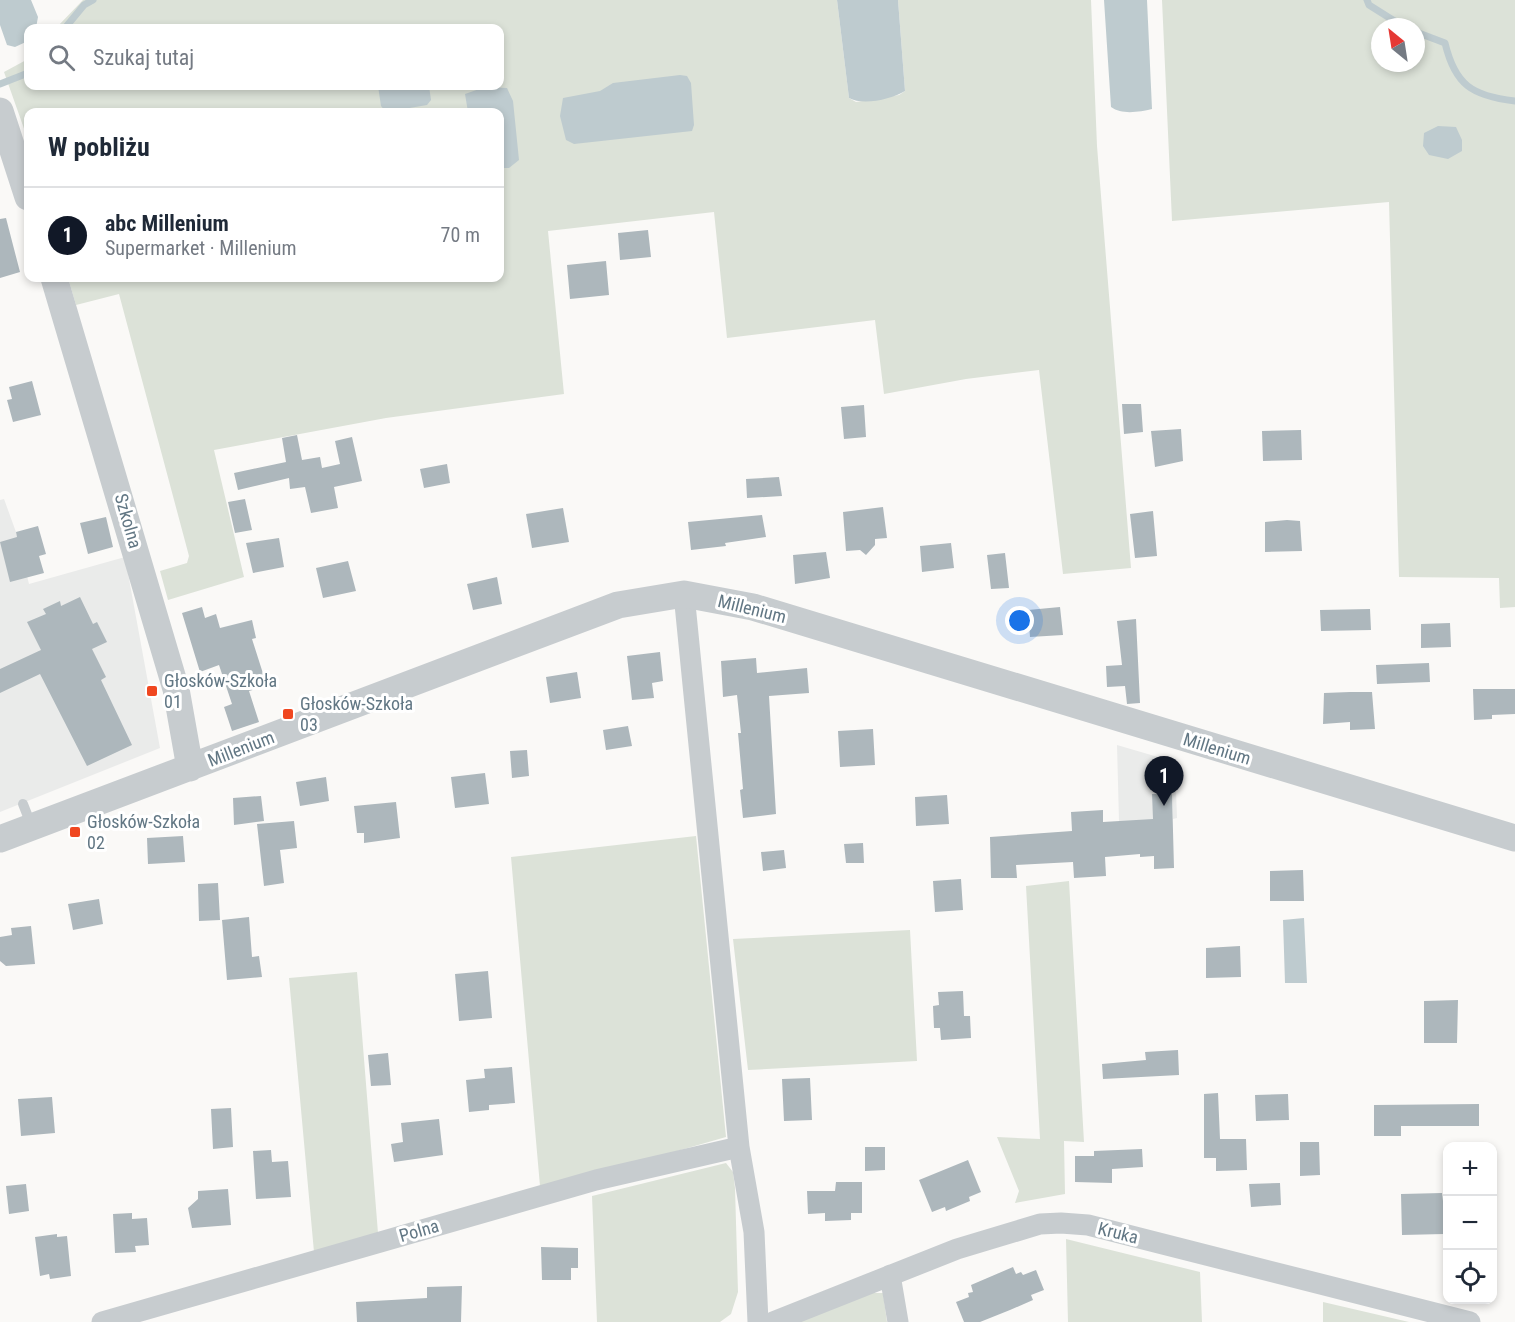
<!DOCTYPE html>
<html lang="pl">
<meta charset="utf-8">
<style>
body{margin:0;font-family:"Roboto Condensed",sans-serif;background:#f2f2f3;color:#1f2937}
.controls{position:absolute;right:18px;bottom:18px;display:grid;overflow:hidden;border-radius:12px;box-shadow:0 3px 9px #0003}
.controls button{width:54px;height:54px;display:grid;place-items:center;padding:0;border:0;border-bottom:2px solid #e0e1e3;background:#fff;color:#1f2937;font:30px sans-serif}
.compass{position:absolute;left:1371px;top:18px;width:54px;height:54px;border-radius:50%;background:#fff;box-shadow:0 3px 9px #0003;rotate:330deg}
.you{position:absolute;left:1020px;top:621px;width:21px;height:21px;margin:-15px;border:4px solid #fff;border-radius:50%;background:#1a73e8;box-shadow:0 0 0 9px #1a73e833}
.badge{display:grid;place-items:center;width:39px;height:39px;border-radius:50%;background:#111827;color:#fff;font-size:20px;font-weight:700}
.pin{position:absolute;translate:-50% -50px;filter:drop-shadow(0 2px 3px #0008)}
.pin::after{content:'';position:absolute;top:32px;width:21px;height:18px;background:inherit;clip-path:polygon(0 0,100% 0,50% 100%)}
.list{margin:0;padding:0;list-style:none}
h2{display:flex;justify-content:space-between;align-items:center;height:78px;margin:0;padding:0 24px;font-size:26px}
h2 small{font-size:20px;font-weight:400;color:#747a83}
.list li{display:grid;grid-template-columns:39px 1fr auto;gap:18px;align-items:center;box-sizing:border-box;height:96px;padding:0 24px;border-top:2px solid #e0e1e3}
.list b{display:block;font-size:22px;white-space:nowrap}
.list p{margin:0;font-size:20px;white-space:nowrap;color:#747a83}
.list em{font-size:20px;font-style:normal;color:#747a83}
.icon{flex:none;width:33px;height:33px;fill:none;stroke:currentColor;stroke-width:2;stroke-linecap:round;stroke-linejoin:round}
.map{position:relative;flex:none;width:1515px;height:1322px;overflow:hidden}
.search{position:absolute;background:#fff;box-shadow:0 3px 9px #0003;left:24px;top:24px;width:480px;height:66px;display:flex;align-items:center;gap:15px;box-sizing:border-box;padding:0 21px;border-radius:12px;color:#747a83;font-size:22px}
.panel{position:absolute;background:#fff;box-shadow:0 3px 9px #0003;left:24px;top:108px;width:480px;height:174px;border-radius:12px}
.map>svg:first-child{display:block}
.built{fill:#eaebea}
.green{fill:#dce2d8;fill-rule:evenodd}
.water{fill:#becbcf}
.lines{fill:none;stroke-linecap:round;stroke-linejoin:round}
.stream{stroke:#becbcf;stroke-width:7}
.building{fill:#adb7bc}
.service{stroke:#c7cccf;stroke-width:10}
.minor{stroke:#c7cccf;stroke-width:21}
.tertiary{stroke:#c7cccf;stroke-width:27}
.poi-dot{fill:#f04720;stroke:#fff;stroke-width:2}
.labels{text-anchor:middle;stroke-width:6;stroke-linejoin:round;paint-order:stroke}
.street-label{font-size:18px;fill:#627784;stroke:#fff}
.poi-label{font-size:18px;fill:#627784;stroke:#fff;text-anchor:start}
</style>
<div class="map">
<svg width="1515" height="1322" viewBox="0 0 1515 1322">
<rect width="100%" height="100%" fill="#faf9f7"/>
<path class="built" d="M4,499L16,532L29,584L125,557L160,748L0,812V500Z
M1117,745L1175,762L1177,818L1173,819L1172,794H1152L1154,822L1119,821Z"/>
<path class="green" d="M83,0H837L849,98L856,102L899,95L905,91L898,0H1091L1097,146L1131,568L1063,574L1039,370L966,379L884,394L875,320L727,338L714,212L548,231L564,394L386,418L214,450L244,577L168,600L160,571L187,563L189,556L119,294L76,305L68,278H500V112H28V140L4,72L28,59V86H500V28H56Z
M1162,0H1515V607L1500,608L1499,578L1399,577L1389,202L1172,221ZM1380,27H1416V63H1380Z
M696,836L726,1137L646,1160L540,1186L511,857Z
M1069,881L1084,1142L1064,1141L1065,1194L1015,1203L1019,1191L997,1137L1040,1139L1026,886Z
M910,930L917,1061L748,1070L733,939Z
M357,972L378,1233L314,1252L289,978Z
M726,1163L733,1172L735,1188L738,1292L731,1314L720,1322H597L592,1196Z
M1066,1239L1200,1272L1202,1322H1068Z
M870,1293H883L887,1322H787Z
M1323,1302L1409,1322H1323Z"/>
<path class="water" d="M0,0H31L38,17L36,28H28V41L15,47L7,45L0,25Z
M837,0H898L905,91C892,99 863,106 849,98Z
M1104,0H1147L1152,109C1139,112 1122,115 1111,107Z
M680,75L687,76L691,83L694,125L692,131L574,144L566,140L560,116L563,98L600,91L613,83Z
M378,86H429L431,100L427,105L386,112L381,106Z
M485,87L507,88L513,101L519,160L509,168H500V112H468L465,94Z
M1438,126L1456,127L1462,140V151L1448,159L1429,155L1423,146L1424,133Z
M1304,918L1307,983H1285L1283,920Z"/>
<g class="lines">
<path class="stream" d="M1367,0L1369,5L1404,27
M65,28L84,5L93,0
M1416,32L1445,43C1455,85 1472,96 1515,101
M0,84L28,73"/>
</g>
<path class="building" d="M6,218L20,272L0,278V219Z
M648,230L651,257L620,260L618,233Z
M606,261L609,295L570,299L567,265Z
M32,381L41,415L13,422L7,400L12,399L9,387Z
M1122,404H1141L1143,432L1124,434Z
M864,405L866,437L844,439L841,407Z
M1181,429L1183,461L1155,467L1151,431Z
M1301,430L1302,460L1263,461L1262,431Z
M297,435L302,460L320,457L322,468L340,464L335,441L352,437L362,481L334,487L338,508L311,513L305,487L290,489L289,478L238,490L234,473L286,462L282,438Z
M447,464L450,483L424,488L420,469Z
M779,477L782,496L747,498L746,479Z
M245,499L252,530L235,533L228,502Z
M883,507L887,538L875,539V545L866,555L860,550L846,551L843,512Z
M563,508L569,542L532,548L526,514Z
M1153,511L1157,556L1135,558L1130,514Z
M762,515L766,537L725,543L726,546L691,550L688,522Z
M106,517L113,547L88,554L80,523Z
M1287,520L1300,521L1302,551L1265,552V522Z
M38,526L46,554L39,556L44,573L10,582L0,542L17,537L16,532Z
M279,538L284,567L253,573L246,543Z
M951,543L954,568L922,572L920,546Z
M826,552L830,578L795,584L793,555Z
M1005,553L1009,588L991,589L987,555Z
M348,561L356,591L323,598L316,568Z
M497,577L502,604L473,610L467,584Z
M80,597L93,624L97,622L107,642L92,649L106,677L101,680L132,745L87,766L40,674L0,693V669L41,650L27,622L46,614L43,609L60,601L61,606Z
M202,607L205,618L216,614L220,628L252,620L256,638L252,639L267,686L249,691L259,722L232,731L224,707L232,704L219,665L200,672L182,613Z
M1060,607L1063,635L1030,637L1028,610Z
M1370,609L1371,630L1321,631L1320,610Z
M1136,619L1140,703L1127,704L1125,686L1107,687L1106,666L1122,665L1117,621Z
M1450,623L1451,647L1421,648V624Z
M660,652L663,681L652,683L654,698L632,700L627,656Z
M756,658L757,673L807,668L809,693L769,696L776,814L743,818L740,790L743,789L738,733H741L737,695L723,697L721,661Z
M1429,663L1430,682L1377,684L1376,665Z
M577,672L581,698L550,703L546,677Z
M1473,689H1515V714L1492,715V719L1474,720Z
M1350,692H1372L1375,729L1350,730V722L1323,724L1324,693Z
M628,726L632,746L606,750L603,730Z
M873,729L875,765L840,767L838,731Z
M527,750L529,776L512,778L510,751Z
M485,773L489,804L455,808L451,777Z
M326,777L329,801L300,806L296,782Z
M1152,794H1172L1174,868L1154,869V856L1140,857V854L1105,857L1106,876L1074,878L1073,862L1016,865L1017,878H991L990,837L1072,831L1071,812L1103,810V822L1153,819Z
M947,795L949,824L916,826L915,797Z
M261,796L264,821L234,825L233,798Z
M396,802L400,838L364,843V833H357L354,806Z
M294,821L297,848L280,850L284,883L264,886L257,824Z
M183,836L185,862L148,864L147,838Z
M863,843L864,863H846L844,844Z
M784,850L786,868L763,871L761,852Z
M1303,870L1304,901H1270V871Z
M961,879L963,910L935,912L933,881Z
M218,883L220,920L199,921L198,884Z
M99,899L103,924L73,930L68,904Z
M249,917L252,957L259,956L262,977L227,980L222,920Z
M31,926L35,964L6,966L0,961V937L12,935L11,928Z
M1240,946L1241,977L1206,978V948Z
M488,971L492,1018L459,1021L455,974Z
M963,991L964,1016H970L971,1038L941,1040L940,1028H934L933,1006L939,1005L938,992Z
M1458,1000L1457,1043H1424V1001Z
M1178,1050L1179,1075L1103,1079L1102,1064L1146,1060L1145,1052Z
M388,1053L391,1085L371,1086L368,1055Z
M512,1067L515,1103L489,1105V1110L469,1112L466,1080L485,1078L484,1069Z
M810,1078L812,1120L784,1121L782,1079Z
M1218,1093L1220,1139H1246L1247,1170L1216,1171V1158H1204V1094Z
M1288,1094L1289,1120L1256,1121L1255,1095Z
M52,1097L55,1133L21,1136L18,1099Z
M1479,1104V1126H1401V1136H1374V1105Z
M231,1108L233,1147L213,1149L211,1109Z
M439,1119L443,1155L394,1162L391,1144L403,1142L401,1123Z
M1300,1142H1319L1320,1175L1300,1176Z
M865,1147H885V1170L865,1171Z
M1142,1149L1143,1167L1112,1169V1183L1075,1182V1156H1094V1151Z
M271,1150L272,1162L288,1161L291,1197L256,1199L253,1151Z
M968,1160L981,1192L969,1197L970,1201L946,1211L945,1207L932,1212L919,1180Z
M836,1182H862V1213H851V1220L825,1221V1213L808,1214L807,1191H835Z
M1280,1183L1281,1205L1251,1207L1249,1184Z
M26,1184L29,1211L9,1214L6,1186Z
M228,1189L231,1225L192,1228L188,1208L198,1199V1191Z
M1442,1193L1443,1201H1448V1226H1443L1444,1234L1402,1235L1401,1194Z
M132,1213V1219L147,1218L149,1245L135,1246L136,1252L115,1253L113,1214Z
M57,1234V1237L67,1236L71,1276L50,1279L49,1274L40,1276L35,1237Z
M541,1247L578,1248V1268H571V1280H542Z
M1013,1267L1016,1274L1021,1272L1023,1275L1036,1270L1044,1290L1031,1295L1033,1300L1010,1310L980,1322H964L956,1302L969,1297L968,1293L973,1292L971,1285Z
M462,1286L461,1322H357L356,1302L427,1298V1287Z"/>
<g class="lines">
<path class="service" d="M23,804L32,827"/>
<path class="minor" d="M684,594L739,1147L754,1232L758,1322
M890,1275L898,1322
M102,1322L596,1180L739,1147
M773,1322L957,1249L1040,1224L1061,1223L1088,1225L1470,1322"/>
<path class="tertiary" d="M0,111L28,197
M54,278L176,689L190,768
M0,839L618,605L684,594L753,607L1515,838"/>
</g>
<g class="poi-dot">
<rect x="146" y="685" width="12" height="12" rx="3"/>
<rect x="282" y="708" width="12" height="12" rx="3"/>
<rect x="69" y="826" width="12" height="12" rx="3"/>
</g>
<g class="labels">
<g class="street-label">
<text transform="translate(128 521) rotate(74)" y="6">Szkolna</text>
<text transform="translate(752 609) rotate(14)" y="6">Millenium</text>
<text transform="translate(241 749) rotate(-21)" y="6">Millenium</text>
<text transform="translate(1217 749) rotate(17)" y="6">Millenium</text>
<text transform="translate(419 1231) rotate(-16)" y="6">Polna</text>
<text transform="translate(1118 1233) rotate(14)" y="6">Kruka</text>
</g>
<g class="poi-label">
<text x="164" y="687">Głosków-Szkoła<tspan x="164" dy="21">01</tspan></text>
<text x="300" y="710">Głosków-Szkoła<tspan x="300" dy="21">03</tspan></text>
<text x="87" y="828">Głosków-Szkoła<tspan x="87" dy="21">02</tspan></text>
</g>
</g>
</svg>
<div class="controls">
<button>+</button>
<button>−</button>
<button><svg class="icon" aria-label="locate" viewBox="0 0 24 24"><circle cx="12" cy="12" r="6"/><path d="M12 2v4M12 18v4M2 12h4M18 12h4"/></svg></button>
</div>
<svg class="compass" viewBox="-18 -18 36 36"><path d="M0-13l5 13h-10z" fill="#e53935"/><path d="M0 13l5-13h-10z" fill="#747a83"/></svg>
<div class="you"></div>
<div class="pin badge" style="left:1164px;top:806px">1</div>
<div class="search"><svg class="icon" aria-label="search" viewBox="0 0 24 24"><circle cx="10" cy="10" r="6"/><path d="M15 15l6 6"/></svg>Szukaj tutaj</div>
<section class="panel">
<h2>W pobliżu<small></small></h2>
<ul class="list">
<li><span class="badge">1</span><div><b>abc Millenium</b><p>Supermarket · Millenium</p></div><em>70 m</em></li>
</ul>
</section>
</div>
